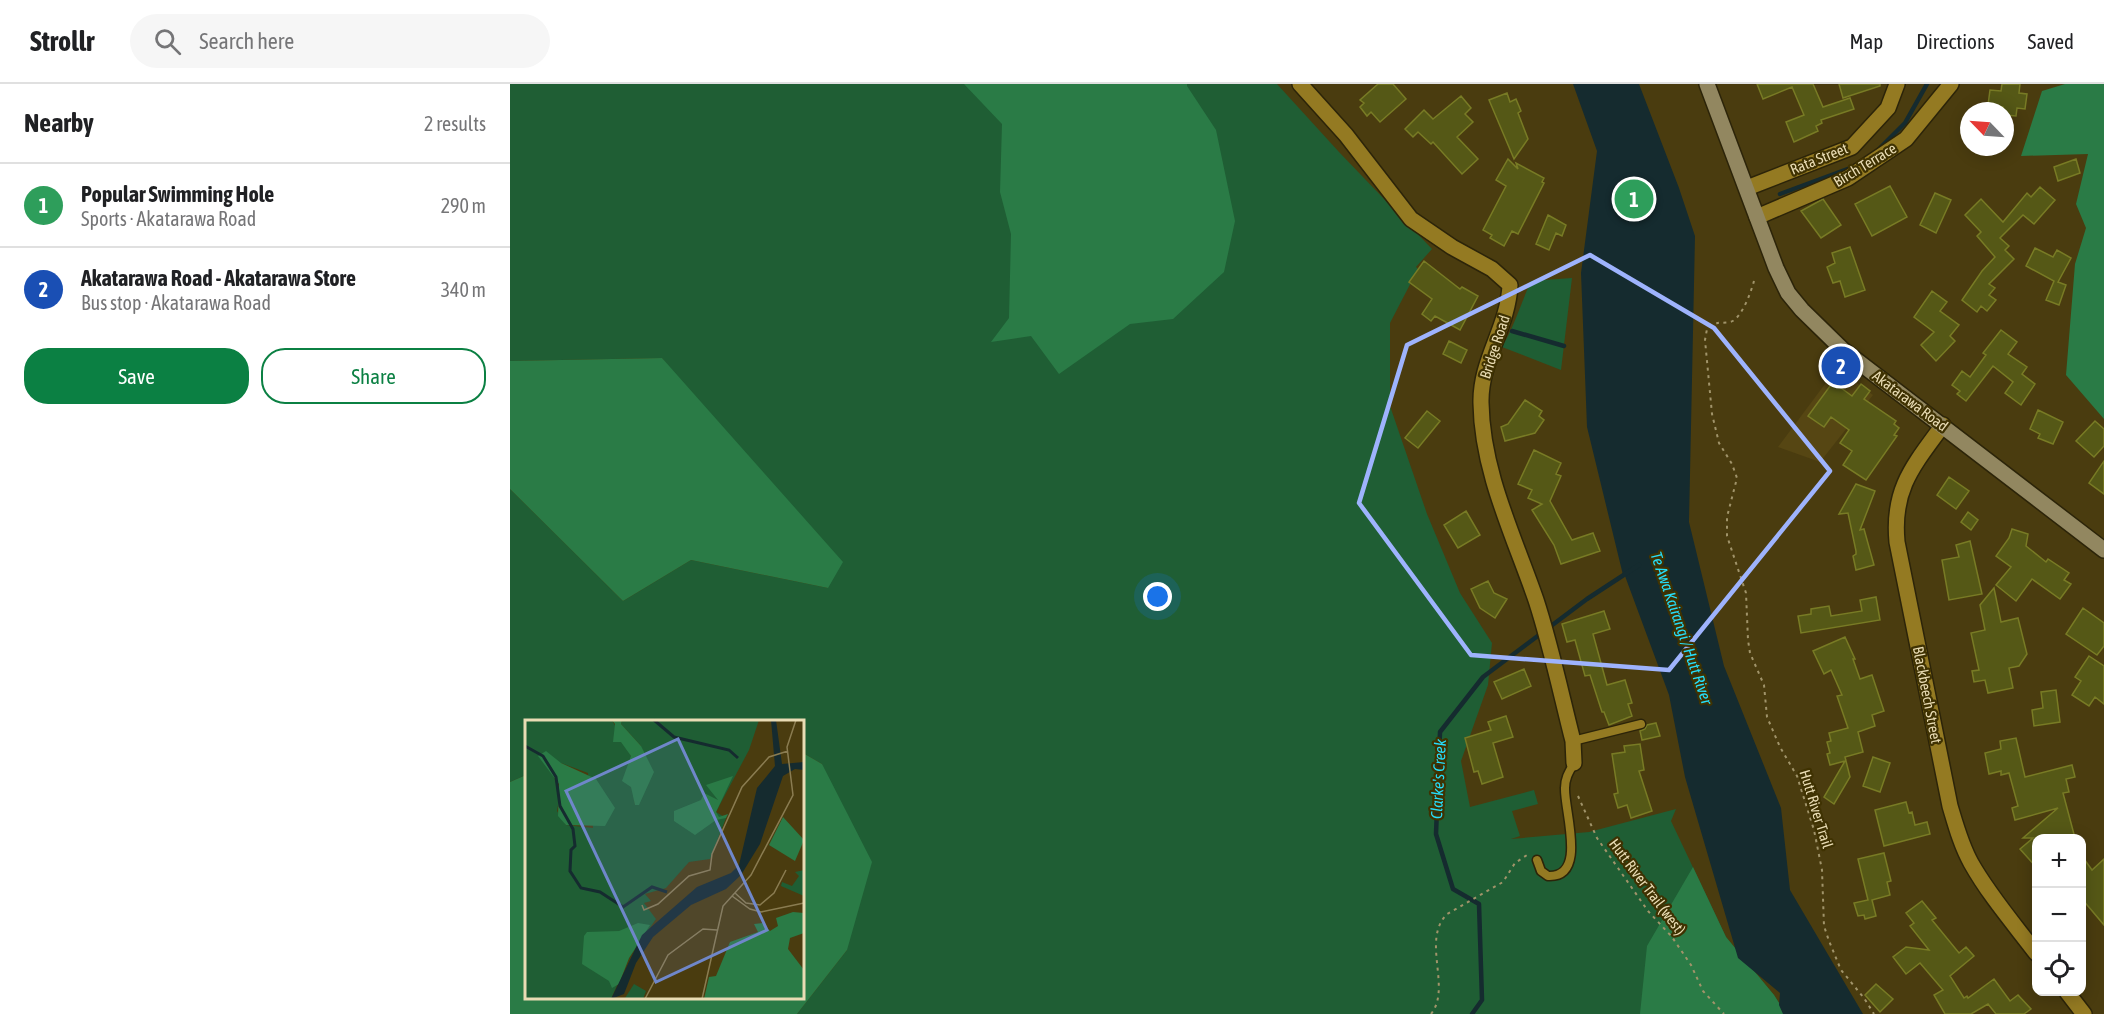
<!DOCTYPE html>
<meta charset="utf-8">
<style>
body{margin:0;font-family:"Asap Condensed",sans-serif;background:#f6f6f6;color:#202124}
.controls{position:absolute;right:18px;bottom:18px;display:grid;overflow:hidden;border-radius:12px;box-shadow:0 3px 15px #0003}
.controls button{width:54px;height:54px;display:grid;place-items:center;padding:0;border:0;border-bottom:2px solid #e0e0e0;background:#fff;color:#202124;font:30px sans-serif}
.compass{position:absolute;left:1450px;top:18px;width:54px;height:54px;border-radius:50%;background:#fff;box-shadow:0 3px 15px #0003;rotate:295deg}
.you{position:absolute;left:648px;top:513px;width:21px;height:21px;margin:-15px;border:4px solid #fff;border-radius:50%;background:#1a73e8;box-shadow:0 0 0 9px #1a73e833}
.badge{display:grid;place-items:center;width:39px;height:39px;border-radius:50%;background:#0b8043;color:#fff;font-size:20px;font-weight:700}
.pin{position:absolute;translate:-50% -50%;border:3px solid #fff;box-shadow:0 2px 6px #0006}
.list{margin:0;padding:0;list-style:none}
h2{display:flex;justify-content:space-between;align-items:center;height:78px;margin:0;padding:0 24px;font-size:26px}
h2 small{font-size:20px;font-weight:400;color:#757577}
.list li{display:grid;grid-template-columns:39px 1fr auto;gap:18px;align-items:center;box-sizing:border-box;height:84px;padding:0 24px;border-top:2px solid #e0e0e0}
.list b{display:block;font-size:22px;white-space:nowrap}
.list p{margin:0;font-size:20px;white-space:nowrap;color:#757577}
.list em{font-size:20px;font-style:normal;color:#757577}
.actions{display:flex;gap:12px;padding:18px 24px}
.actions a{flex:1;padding:14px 0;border:2px solid #0b8043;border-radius:24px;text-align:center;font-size:21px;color:#0b8043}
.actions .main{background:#0b8043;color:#fff}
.icon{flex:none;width:33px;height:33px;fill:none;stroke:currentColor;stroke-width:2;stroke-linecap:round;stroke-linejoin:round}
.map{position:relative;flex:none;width:1594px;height:930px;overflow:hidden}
header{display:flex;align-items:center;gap:36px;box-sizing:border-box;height:84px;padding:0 30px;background:#fff;border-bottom:2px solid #e0e0e0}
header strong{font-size:28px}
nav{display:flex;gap:33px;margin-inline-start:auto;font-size:21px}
.search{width:420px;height:54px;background:#f6f6f6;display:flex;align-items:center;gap:15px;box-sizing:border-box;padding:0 21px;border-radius:33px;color:#757577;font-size:22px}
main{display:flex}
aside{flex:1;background:#fff}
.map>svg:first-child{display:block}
.built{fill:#564613}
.green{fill:#1f5e34}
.forest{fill:#2a7b46}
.water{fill:#152b2f}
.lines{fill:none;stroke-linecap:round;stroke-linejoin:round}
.stream{stroke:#152b2f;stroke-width:4.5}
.building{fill:#555816;stroke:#787b25;stroke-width:1.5}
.lane-casing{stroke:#2c2409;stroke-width:11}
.street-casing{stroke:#2c2409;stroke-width:18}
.secondary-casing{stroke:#2c2409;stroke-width:18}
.path{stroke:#a1946a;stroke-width:2;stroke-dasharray:3 4.5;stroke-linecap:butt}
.lane{stroke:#947a22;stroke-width:8}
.street{stroke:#947a22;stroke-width:15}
.secondary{stroke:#928760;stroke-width:15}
.marked{fill:none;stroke:#9eb3fd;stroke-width:4.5;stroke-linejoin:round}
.labels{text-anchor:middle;stroke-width:4.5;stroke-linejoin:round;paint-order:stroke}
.street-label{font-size:15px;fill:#e9dcb4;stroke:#3f3202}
.water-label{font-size:16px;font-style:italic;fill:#26defa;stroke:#3f3202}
.inset-river{fill:none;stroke:#152b2f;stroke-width:3}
.inset-road{fill:none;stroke:#8a7c51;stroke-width:1.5}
.view{fill:#6f87ca;fill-opacity:0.15;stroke:#6f87ca;stroke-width:3}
.inset-edge{fill:none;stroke:#e9dcb4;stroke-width:3}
</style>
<header>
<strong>Strollr</strong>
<div class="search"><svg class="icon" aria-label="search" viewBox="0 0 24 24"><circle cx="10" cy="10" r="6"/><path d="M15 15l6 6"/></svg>Search here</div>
<nav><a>Map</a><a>Directions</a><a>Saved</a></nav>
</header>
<main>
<aside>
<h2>Nearby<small>2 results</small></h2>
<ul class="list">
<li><span class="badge" style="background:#2e9e5b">1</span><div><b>Popular Swimming Hole</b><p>Sports · Akatarawa Road</p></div><em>290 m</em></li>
<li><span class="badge" style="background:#1a4fb4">2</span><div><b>Akatarawa Road - Akatarawa Store</b><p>Bus stop · Akatarawa Road</p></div><em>340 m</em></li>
</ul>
<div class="actions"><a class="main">Save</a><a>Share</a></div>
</aside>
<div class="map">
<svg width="1594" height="930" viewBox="0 0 1594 930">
<rect width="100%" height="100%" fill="#4a3c0f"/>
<path class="built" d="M1327,284L1363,311L1310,378L1268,363Z"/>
<path class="green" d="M0,0H767L829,68L922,165L906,183L908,185L880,239V322L917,430L950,509L982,559L978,601L951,677L960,723L1024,706L1028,720L1002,727L1010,752L1001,755L1079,748L1166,725L1161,737L1216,853L1264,911L1276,930H287L337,866L312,680L293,669L292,638H16V691L0,698V405L113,517L181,476L318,504L152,274L0,277Z
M1062,194L1051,286L992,263C1004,243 1011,219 1021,197Z"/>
<path class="forest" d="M454,0H677V2L706,46L725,137L714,188L663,235L620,240L549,290L521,252L481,258L499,234L501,150L490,108L492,40Z
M1555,0H1594V335L1556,291L1565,180L1576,144L1566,120L1578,70L1511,72L1532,7Z
M152,274L333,478L318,504L181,476L113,517L0,405V277Z
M293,669L312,680L362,778L337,866L287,930H0V698L16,691V914H292Z
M1183,783L1216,853L1264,911L1276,930H1130L1137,862Z"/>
<path class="water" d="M1063,0H1129L1169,104L1185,152L1179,438L1214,582L1271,724L1280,806L1353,930H1273L1269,921L1270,909L1228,874L1175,693L1159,611L1115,492L1126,482L1113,491L1077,343L1071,189L1087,67Z"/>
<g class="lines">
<path class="stream" d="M1369,65L1395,39L1417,0
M1270,110L1343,83
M1002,247L1054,262
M962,930L972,916L969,820L943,805L926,750L930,648L973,593L1077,515L1129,481"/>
</g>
<path class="building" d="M868,0H883L896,15L870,38L861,28L857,32L850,23L854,19L850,16Z
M1247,0H1303L1313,23L1340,14L1344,25L1311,36L1312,39L1306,42L1308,47L1284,58L1276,38L1294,31L1282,3L1253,15Z
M1329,0H1370V2L1333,14Z
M1492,0H1510L1509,9L1517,10L1515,25L1507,24L1506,32L1495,31L1493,23L1478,21L1480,6L1491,7Z
M997,9L1000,18L1006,15L1011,27L1008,29L1018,55L1004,75L979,16Z
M951,12L961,24L955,30L963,38L947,53L968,75L952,90L923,58L921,60L908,48L903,53L895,45L914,26L923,35Z
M998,75L1008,85L1006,79L1034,94L1032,98L1034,99L1008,150L1002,147L994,162L980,154L982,151L973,146L996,102L986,96Z
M1566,75L1570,89L1548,97L1544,83Z
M1380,102L1397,133L1362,152L1345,120Z
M1530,103L1545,116L1524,140L1513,131L1490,154L1499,162L1495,166L1504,175L1479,200L1485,204L1479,211L1486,216L1477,227L1471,222L1467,228L1452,216L1472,187L1485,173L1467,152L1471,148L1455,131L1471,115L1493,138L1517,109L1521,113Z
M1425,109L1441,116L1426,149L1410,141Z
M1313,115L1331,141L1311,154L1291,127Z
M1038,131L1056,141L1052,152L1046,149L1039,166L1026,160Z
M1340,163L1355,206L1335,213L1330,197L1323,199L1317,183L1325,179L1322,169Z
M1525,164L1543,173L1547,166L1561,174L1548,198L1556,201L1549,221L1536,216L1544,197L1516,182Z
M914,177L950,205L952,203L968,212L950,246L925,232L921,237L912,230L922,215L899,198Z
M1422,207L1437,218L1430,227L1449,241L1440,252L1445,257L1426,277L1411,261L1424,248L1404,233Z
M1491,246L1507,258L1498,270L1517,283L1512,290L1525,300L1511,321L1495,309L1503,298L1483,282L1456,317L1447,310L1450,307L1442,301L1452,287L1460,293L1476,271L1473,269Z
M939,257L957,266L951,279L933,270Z
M1323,298L1342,312L1351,300L1360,307L1354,315L1386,337L1384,340L1389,344L1384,351L1387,352L1356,396L1333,381L1342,367L1330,359L1339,346L1321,333L1314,343L1298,332Z
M1015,316L1032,327L1029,332L1034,336L1025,349L995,357L991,343L998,340Z
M1528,326L1553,338L1543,360L1528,354L1530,350L1520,345Z
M917,327L930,337L908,364L895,354Z
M1585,337L1594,345V362L1584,373L1566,357Z
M1024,366L1051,379L1046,390L1051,392L1040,417L1062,456L1083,449L1090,467L1051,480L1044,461L1022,426L1032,420L1018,414L1022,406L1008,400Z
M1594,377V410L1579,399Z
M1439,393L1459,407L1446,425L1427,411Z
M1346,400L1365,407L1350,446L1354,445L1364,481L1346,486L1343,472L1346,470V467L1338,429L1329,430Z
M956,427L970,451L948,464L934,441Z
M1458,428L1468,436L1461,446L1451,438Z
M1502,445L1518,450L1516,462L1536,478L1538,475L1559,489L1554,496L1561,500L1550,515L1522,495L1506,517L1486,501L1501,483L1486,472L1499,454Z
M1460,457L1472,510L1439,516L1432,476L1449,473L1446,461Z
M978,497L984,509L997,515L985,534L970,524L961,505Z
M1484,504L1491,538L1508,534L1517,570L1509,582L1499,584L1503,604L1478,609L1475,596L1464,598L1462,587L1469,586L1461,549L1475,546L1470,521Z
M1366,513L1370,536L1291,549L1288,532L1301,530V525L1319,522L1321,532L1352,527L1350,516Z
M1573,524L1594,539V562L1587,571L1556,550Z
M1094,527L1100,545L1083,550L1097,601L1115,596L1122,619L1118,620L1122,632L1099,641L1094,628H1092L1080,591L1075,592L1065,556L1057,558L1052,540Z
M1335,553L1345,575H1343L1350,595L1362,591L1374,627L1362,631L1365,642L1348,648L1353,668L1335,673L1340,693L1324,720L1314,713L1335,677L1320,681L1317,670L1320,669L1317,658L1321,657L1319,649L1338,644L1327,612L1332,611L1321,586L1314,590L1303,567Z
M1579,572L1594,582V620L1585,613L1579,622L1562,611L1571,597L1565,593Z
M1014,585L1021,602L992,615L984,598Z
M1546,606L1550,638L1524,642L1522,626L1533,624L1531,608Z
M996,632L1003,653L983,659L993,693L972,700L968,687L964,688L955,654L981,646L978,638Z
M1146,639L1150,652L1132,656L1130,647L1135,645L1137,641Z
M1506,654L1515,693L1562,681L1565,693L1556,695L1559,708L1553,709L1565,754H1527V784L1510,765L1523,754H1513L1548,724L1505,736L1502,724L1508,722L1499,689L1491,691V687L1479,690L1475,669L1491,665L1490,657Z
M1130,660L1134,686L1129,687L1142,727L1121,734L1117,721L1108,724L1104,710L1108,709L1102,670L1115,668L1114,662Z
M1363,673L1380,679L1370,708L1353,702Z
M1396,718L1399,729L1402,728L1405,741L1417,738L1420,750L1374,762L1365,726Z
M1374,769L1381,797L1377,798L1380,811L1362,816L1366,832L1355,835L1354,831L1348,832L1344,819L1358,816L1348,775Z
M1572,772L1582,786L1594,775V841L1572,815Z
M1412,817L1426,834L1422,836L1449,869L1456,863L1464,872L1440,892L1454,914L1457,912L1458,914L1484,895L1500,917L1508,911L1521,925L1514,930H1486L1478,920L1461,930H1435L1424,911L1433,906L1410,879L1396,890L1383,873L1396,863L1419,866L1400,842L1404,839L1396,829Z
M1366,900L1383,915L1370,928L1355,911Z"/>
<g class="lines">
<defs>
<path id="lane" d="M1063,657L1131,640
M1027,776L1031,787L1038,792C1078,794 1054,727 1055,704C1055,694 1059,688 1064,679"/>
<path id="street" d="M790,0L836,51L901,135L942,163L982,185L1000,201C998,244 970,276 971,319C972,388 1004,452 1026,516C1041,562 1051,610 1063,657L1064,679
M1237,104L1342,63L1378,24L1387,0
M1247,133L1338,94L1396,55L1441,0
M1433,341C1403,382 1382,405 1387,458L1440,722C1446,742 1451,761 1461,779C1479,811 1504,840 1526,869
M1557,908L1574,930"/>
<path id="secondary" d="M1197,0L1266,184L1278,209L1292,226L1333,266L1594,466"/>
</defs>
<use href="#lane" class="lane-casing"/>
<use href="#street" class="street-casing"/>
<use href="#secondary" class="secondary-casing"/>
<path class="path" d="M1244,197C1241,208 1231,236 1220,238C1207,240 1210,236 1197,245L1195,256L1202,330L1209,359L1222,380L1227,394L1217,433V452L1236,509L1238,556L1240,569L1254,601L1257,633L1270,663L1287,692L1304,746L1312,786L1314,842L1319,857L1331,886L1354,914L1364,930
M1068,712L1087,754L1138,827L1162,853L1181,881L1193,907L1214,930
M921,930C942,904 911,856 937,830L993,798L1005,779L1017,771"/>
<use href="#lane" class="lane"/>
<use href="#street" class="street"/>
<use href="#secondary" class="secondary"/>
</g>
<path class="marked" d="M1080,171L1204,244L1320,387L1159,586L961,571L849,419L897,261Z"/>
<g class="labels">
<g class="street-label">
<text transform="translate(1309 75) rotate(-22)" y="5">Rata Street</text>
<text transform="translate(1355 81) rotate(-31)" y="5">Birch Terrace</text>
<text transform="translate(985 263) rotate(-72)" y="5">Bridge Road</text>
<text transform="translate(1400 317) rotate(37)" y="5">Akatarawa Road</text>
<text transform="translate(1417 611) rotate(79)" y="5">Blackbeech Street</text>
<text transform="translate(1306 725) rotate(73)" y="5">Hutt River Trail</text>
<text transform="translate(1137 803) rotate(53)" y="5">Hutt River Trail (west)</text>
</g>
<g class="water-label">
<text transform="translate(1172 544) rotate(71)" y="6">Te Awa Kairangi / Hutt River</text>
<text transform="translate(928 695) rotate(-87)" y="6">Clarke's Creek</text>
</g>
</g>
<g transform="translate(15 636)">
<rect width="279" height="279" fill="#4a3c0f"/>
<path d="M0,0H87L106,36L110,85L116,26L96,4L97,0H234L224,30L191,92L201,98L185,139L164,142L141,168L120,174L126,181L119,183L131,199L104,238L86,279H0ZM36,43L63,53L68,108L41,105L32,91L35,74L28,54ZM279,150V176L256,166L257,162L267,166L274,156L270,152ZM109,264L121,271L118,279L100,278Z" fill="#1f5e34" fill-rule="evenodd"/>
<path d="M87,0H97L96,4L116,26L129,52L114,85H110L106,67L97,61L106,36L96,22H88L90,4ZM21,31L36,43L71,59L90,88L80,106L41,105L33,96L34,64L13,36ZM208,56L191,92L194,97L203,94L201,98L191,100L170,115L149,101V91L176,80L179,73L193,80L181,65ZM258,97L279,120L270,141L244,125ZM268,192L279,193V213L265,218L263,229L279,250V279H179L184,257L191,256L205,222L233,212L229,204L238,203L245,211L253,206L251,198ZM113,203L125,205L104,238L94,264L87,268L84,261L57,244L59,216L62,212L94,211Z" fill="#2a7b46"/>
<path d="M246,0H251L257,44L279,42V50L270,49L258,56L235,124L216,155L201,169L166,185L128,217L111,243L99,274L86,279L117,215L172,167L206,153L214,145L232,68L250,46Z" fill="#152b2f"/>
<path class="inset-river" d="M129,0L149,17L204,30L213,38M0,26L18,36L31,57L35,86L48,109L50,126L46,130L45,151L56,168L75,172L98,187L127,167L142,172"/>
<path class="inset-road" d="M210,173L221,183L235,185L249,173L261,150M207,176L225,189L236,192L279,183M117,185L119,190L133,184L164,156L185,150L187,134L217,67L244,37L263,31M120,279L143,235L178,209L192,210M177,279L198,186L226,155L268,75L262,27L271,0"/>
<path class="view" d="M153,19L242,210L131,262L41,71Z"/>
<rect width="279" height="279" class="inset-edge"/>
</g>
</svg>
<div class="controls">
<button>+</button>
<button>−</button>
<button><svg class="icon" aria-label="locate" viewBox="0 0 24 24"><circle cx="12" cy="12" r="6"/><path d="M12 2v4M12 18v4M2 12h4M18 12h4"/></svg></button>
</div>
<svg class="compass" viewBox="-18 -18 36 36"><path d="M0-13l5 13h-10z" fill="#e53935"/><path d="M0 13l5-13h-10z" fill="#757577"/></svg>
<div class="you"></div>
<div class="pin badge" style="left:1124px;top:115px;background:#2e9e5b">1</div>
<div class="pin badge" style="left:1331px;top:282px;background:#1a4fb4">2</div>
</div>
</main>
